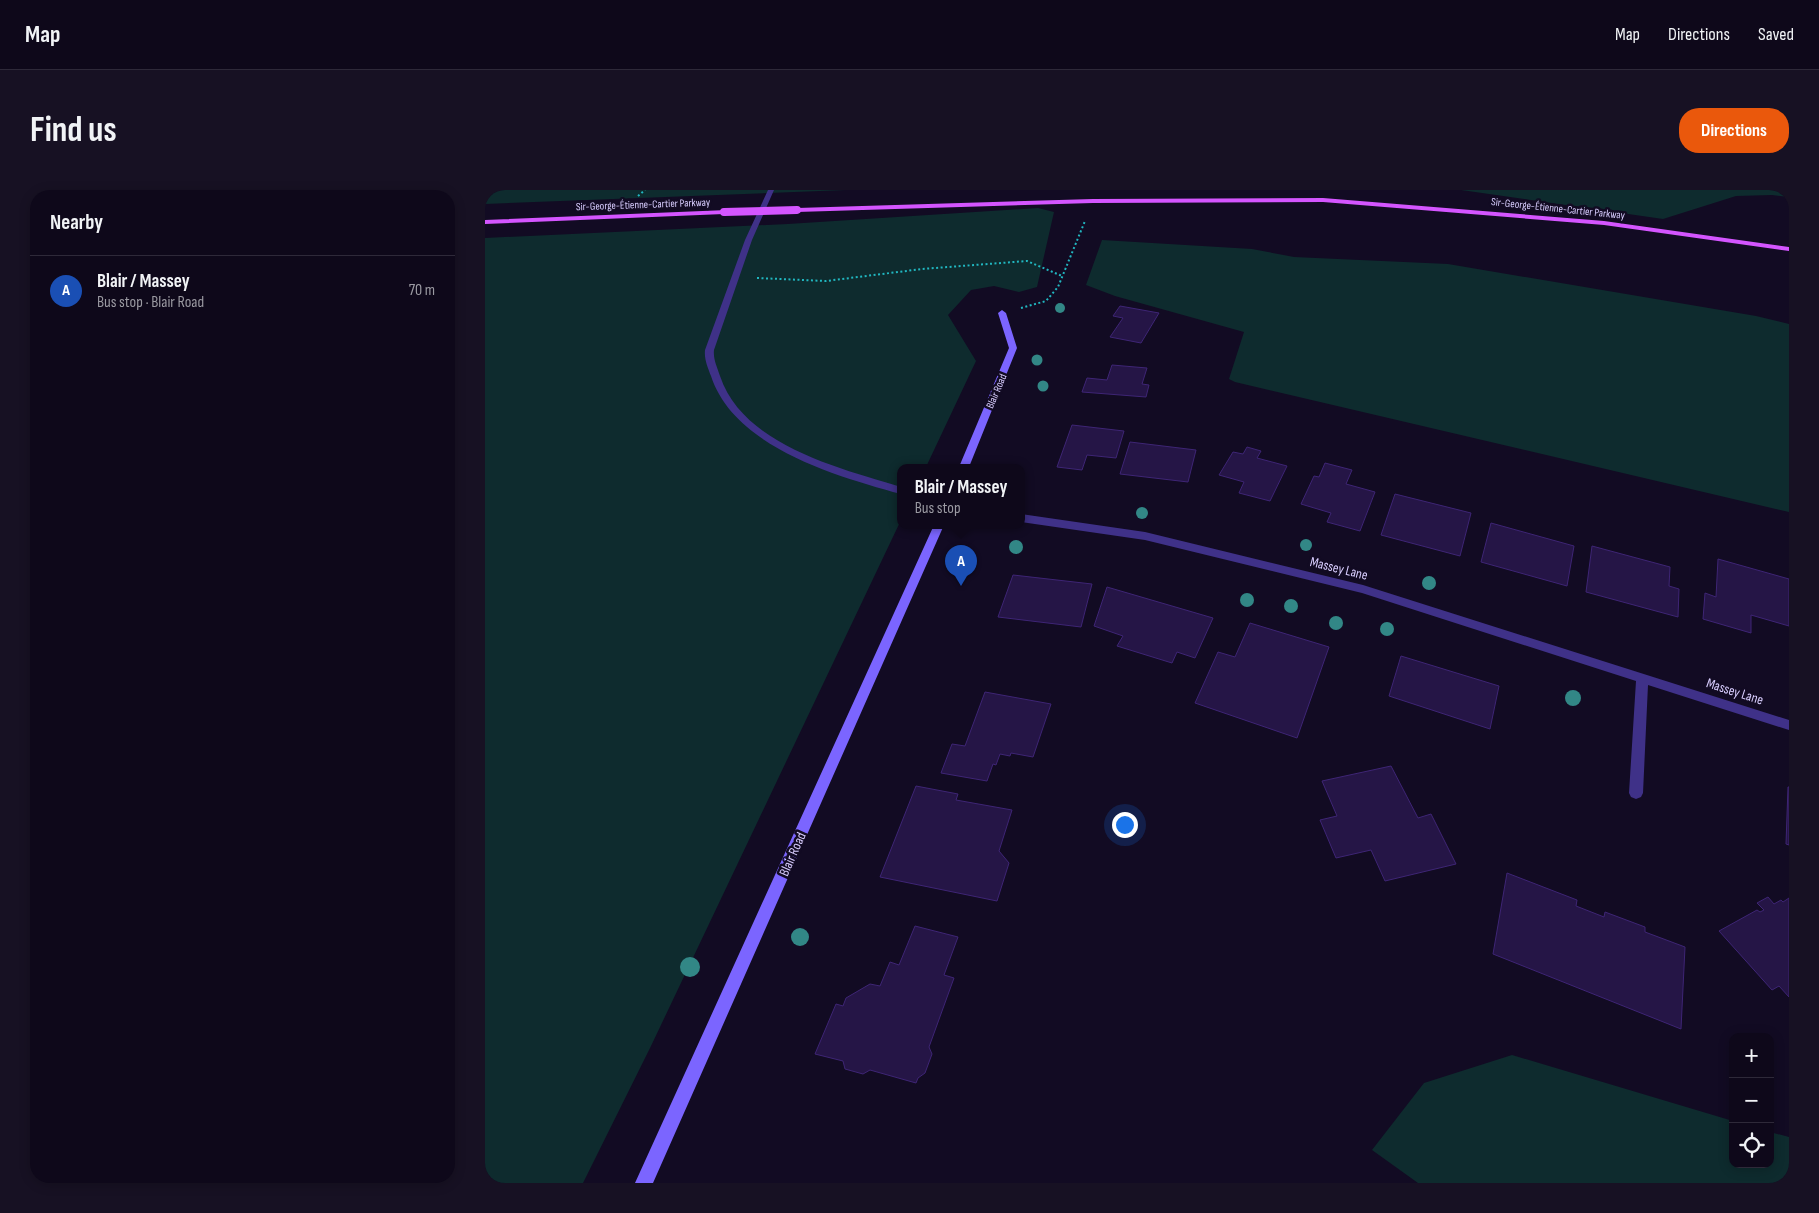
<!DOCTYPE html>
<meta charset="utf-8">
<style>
body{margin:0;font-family:"Sofia Sans Condensed",sans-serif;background:#171123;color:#f1f3f6}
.controls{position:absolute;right:15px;bottom:15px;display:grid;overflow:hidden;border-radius:10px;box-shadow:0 2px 12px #0003}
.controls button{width:45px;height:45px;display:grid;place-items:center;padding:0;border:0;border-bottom:1px solid #2e2939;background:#0e081a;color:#f1f3f6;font:25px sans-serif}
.you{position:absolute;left:639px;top:634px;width:18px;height:18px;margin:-12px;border:4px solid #fff;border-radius:50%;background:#1a73e8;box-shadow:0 0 0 8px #1a73e833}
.badge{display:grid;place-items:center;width:32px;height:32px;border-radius:50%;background:#ea580c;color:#fff;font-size:16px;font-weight:700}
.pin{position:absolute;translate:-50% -41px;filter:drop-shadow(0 1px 2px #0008)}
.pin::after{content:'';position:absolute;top:26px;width:18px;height:15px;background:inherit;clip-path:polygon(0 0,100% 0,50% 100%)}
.popup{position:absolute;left:412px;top:274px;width:128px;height:65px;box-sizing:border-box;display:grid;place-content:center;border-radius:10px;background:#0e081a;filter:drop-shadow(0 1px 4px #0005);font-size:16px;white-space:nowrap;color:#9b9aa2}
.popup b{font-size:19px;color:#f1f3f6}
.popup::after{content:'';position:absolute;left:50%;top:100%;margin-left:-10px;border:10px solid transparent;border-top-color:#0e081a}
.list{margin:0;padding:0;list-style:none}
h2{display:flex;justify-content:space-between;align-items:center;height:65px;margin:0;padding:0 20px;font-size:21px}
h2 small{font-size:16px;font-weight:400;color:#9b9aa2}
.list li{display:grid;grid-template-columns:32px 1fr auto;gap:15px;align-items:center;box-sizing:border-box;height:70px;padding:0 20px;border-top:1px solid #2e2939}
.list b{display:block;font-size:19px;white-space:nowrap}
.list p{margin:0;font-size:16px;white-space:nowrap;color:#9b9aa2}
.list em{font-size:16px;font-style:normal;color:#9b9aa2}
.icon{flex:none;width:28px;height:28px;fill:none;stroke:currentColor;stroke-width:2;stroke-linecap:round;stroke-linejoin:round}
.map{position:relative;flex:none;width:1304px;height:993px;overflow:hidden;border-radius:20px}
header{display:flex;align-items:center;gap:30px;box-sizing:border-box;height:70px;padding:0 25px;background:#0e081a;border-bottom:1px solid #2e2939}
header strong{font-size:24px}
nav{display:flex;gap:28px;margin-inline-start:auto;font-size:18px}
.intro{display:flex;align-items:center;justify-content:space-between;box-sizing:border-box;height:120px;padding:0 30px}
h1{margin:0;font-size:35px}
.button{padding:12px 22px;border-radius:20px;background:#ea580c;color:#fff;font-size:18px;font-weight:700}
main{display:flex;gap:30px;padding:0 30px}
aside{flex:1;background:#0e081a;border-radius:20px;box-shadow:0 2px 12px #0003}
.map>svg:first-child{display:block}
.green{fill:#0e2b2e}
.building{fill:#251546;stroke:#3e2575}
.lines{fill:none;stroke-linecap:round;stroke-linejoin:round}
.path{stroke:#21b7c0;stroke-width:2;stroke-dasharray:2 2.5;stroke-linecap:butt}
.street{fill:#3f3188;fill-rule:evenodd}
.secondary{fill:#7b65ff;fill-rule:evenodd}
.primary{fill:#d455ff;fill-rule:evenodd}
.primary-bridge{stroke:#d455ff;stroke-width:8}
.tree{fill:#328786}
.labels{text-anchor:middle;stroke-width:5;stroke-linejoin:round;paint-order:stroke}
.far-street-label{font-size:11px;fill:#d9ceff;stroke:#120b23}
.street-label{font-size:14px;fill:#d9ceff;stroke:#120b23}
</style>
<header>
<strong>Map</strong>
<nav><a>Map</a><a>Directions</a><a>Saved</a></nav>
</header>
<div class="intro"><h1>Find us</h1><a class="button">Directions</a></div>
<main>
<aside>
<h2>Nearby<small></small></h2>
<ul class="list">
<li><span class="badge" style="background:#1a4fb4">A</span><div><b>Blair / Massey</b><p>Bus stop · Blair Road</p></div><em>70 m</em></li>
</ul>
</aside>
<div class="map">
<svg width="1304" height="993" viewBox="0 0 1304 993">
<rect width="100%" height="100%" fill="#120b23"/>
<path class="green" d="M0,0H361L0,14Z
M976,0H1304V7L1287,5L1251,6L1178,29Z
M553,18L569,22L552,97L534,102L509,96L486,100L463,125L491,171L441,277H416V330L166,856L98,993H0V48L303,34Z
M617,50L767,59L809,67L963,74L1271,126L1304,134V322L750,192L744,189L759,142L630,106L601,95Z
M1027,865L1248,931V974H1285V942L1304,947V993H933L887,960L939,893Z"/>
<path class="building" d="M635,116L674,123L656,153L625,147L638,128L628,126Z
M627,175L662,178L657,194L664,195L661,207L597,202L602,188L622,190Z
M587,235L639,241L631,268L602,265L597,280L572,277Z
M645,252L711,260L703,292L635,284Z
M762,257L776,261L772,268L802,276L785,311L754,303L759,292L734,285L748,262L758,264Z
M840,273L867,280L861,294L890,302L875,341L842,332L846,323L816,314L829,286L834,287Z
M910,304L986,323L975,366L896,345Z
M1006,333L1089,356L1082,396L996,372Z
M1107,356L1185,377L1184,396L1194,399L1193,427L1101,402Z
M1233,369L1304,389V436L1266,425V443L1218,429L1220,403L1231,407Z
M528,385L607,394L596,437L513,427Z
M622,397L728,428L710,468L692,462L687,473L632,456L638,446L609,436Z
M765,433L844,457L812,548L710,513L733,462L750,467Z
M916,466L1014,496L1005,539L904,506Z
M500,502L566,514L548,567L526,563L525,566L515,564L511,575L508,574L502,591L456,583L467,554L480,556Z
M906,576L933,628L946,624L971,674L900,691L886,660L851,668L835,630L852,626L837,591Z
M431,596L473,604L471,610L527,620L514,661L524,673L512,711L395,687Z
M1303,597H1304V655L1301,654Z
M1022,683L1092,710L1091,716L1119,727L1120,722L1160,737V742L1200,757L1196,839L1008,764Z
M1283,707L1289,714L1296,710L1298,712L1304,708V807L1294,796L1287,800L1234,741L1272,720L1275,722L1279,720L1272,713Z
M430,736L473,747L459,785L469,788L444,857L447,864L440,883L433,888L431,893L385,880L378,884L360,879L358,871L330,864L351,814L358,816L361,808L385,794L395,796L405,772L414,775Z"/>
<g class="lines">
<path class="path" d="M153,6L160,0
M272,88L341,91L437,79L542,71L577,86
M536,118L561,111L573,97L600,31"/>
<path class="street" d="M283,0H289L267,50L229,160C228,169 232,177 235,186C258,255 354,278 416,297V304C351,286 249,257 226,186C223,178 219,169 220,160L260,50Z
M536,324L660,342L878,395L1304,530V540L1163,495L1158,603L1156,607L1151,609L1146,607L1144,603L1151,491L877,403L660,350L536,332Z"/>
<path class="secondary" d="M517,120L521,123L532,158L484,277H474L524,158L513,123Z
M449,335H459L168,993H150Z"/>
<path class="primary" d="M838,8L1119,31L1304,57V61L1119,35L838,12L608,13L312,22L308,20L312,18L608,9Z
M242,20V24H239L0,34V30Z"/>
<path class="primary-bridge" d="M239,22L312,20"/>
</g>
<g class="tree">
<circle cx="575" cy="118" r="5"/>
<circle cx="552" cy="170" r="5.5"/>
<circle cx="558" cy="196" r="5.5"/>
<circle cx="657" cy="323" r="6"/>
<circle cx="821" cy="355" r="6"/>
<circle cx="531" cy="357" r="7"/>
<circle cx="944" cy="393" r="7"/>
<circle cx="762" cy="410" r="7"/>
<circle cx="806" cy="416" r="7"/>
<circle cx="851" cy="433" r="7"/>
<circle cx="902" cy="439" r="7"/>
<circle cx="1088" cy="508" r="8"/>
<circle cx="315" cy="747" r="9"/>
<circle cx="205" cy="777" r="10"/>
</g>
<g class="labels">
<g class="far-street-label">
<text transform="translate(158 14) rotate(-2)" y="4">Sir-George-Étienne-Cartier Parkway</text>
<text transform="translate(1073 18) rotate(6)" y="4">Sir-George-Étienne-Cartier Parkway</text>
<text transform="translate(511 201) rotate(-67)" y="4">Blair Road</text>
</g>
<g class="street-label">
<text transform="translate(854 378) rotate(14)" y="5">Massey Lane</text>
<text transform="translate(1250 501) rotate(18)" y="5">Massey Lane</text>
<text transform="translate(307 664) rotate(-66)" y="5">Blair Road</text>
</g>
</g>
</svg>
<div class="controls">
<button>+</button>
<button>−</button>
<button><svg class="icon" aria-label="locate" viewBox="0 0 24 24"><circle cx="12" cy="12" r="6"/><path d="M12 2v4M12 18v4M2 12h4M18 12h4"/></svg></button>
</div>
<div class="you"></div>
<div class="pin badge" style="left:476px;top:396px;background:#1a4fb4">A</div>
<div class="popup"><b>Blair / Massey</b>Bus stop</div>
</div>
</main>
